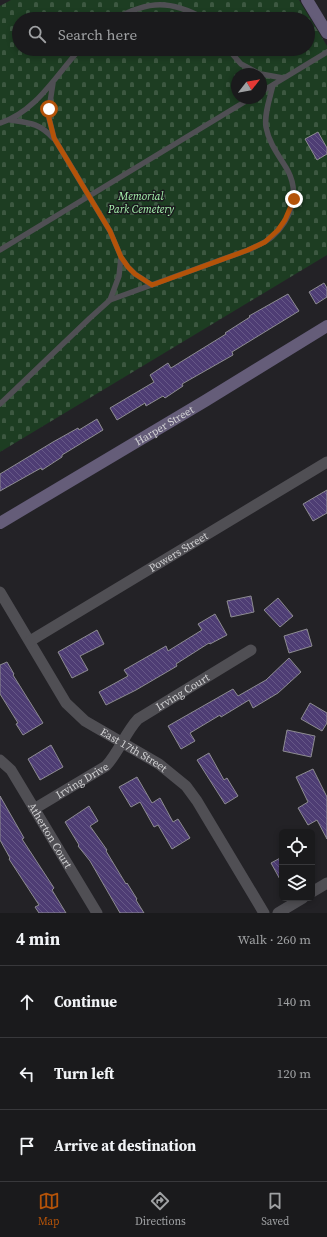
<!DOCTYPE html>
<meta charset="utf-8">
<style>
body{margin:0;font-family:"Source Serif 4",serif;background:#272729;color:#f1f3f6}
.controls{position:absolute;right:12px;bottom:12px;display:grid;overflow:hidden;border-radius:6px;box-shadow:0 2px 6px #0003}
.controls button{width:36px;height:36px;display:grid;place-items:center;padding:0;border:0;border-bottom:1px solid #38383b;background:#1a1a1c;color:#f1f3f6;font:20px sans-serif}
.compass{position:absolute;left:231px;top:68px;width:36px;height:36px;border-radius:50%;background:#1a1a1c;box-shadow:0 2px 6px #0003;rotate:59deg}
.stop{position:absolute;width:12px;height:12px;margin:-9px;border:3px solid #b45309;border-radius:50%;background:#fff}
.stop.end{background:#b45309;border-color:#fff;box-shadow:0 1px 4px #0008}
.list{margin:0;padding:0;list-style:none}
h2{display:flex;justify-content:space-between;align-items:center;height:52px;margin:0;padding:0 16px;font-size:17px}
h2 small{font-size:13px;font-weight:400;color:#9fa1a3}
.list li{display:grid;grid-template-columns:26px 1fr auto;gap:12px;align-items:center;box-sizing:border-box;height:72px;padding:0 16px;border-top:1px solid #38383b}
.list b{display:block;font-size:15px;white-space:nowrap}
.list em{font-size:13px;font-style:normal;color:#9fa1a3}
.icon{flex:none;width:22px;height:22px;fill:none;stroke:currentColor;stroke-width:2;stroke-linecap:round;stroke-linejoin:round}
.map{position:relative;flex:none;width:327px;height:913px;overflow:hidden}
.search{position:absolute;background:#1a1a1c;box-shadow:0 2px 6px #0003;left:12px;right:12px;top:12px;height:44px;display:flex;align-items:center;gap:10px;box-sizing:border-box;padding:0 14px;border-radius:22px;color:#9fa1a3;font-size:15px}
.sheet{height:268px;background:#1a1a1c}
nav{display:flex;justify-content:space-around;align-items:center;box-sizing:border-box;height:56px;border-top:1px solid #38383b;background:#1a1a1c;font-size:11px;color:#9fa1a3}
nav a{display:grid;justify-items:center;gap:2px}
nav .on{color:#b45309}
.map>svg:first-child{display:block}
.cemetery{fill:url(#cemetery-stones);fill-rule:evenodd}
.building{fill:url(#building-back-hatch);stroke:#8d8c91}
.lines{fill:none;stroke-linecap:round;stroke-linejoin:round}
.lane{stroke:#504f54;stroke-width:5.5}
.street{stroke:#504f54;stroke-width:11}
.secondary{stroke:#655d79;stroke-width:12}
.route{stroke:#b45309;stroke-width:5}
.labels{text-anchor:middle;stroke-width:3;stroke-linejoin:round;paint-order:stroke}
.park-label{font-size:11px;font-style:italic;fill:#a7f4af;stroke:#1a191d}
.street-label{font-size:11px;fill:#d1d1d3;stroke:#1a191d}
</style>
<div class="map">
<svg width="327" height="913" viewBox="0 0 327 913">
<defs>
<pattern id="cemetery-stones" width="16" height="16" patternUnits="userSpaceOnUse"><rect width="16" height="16" fill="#1d3d22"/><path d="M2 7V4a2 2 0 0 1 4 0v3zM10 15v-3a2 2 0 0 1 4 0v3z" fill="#3d5841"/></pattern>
<pattern id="building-back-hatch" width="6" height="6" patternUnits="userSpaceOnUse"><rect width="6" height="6" fill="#4e3d74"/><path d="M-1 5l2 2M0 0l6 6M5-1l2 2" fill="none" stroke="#665887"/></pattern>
</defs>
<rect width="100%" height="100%" fill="#232226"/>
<path class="cemetery" d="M11,0H299L327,46V255L0,452V6ZM19,19H308V49H19ZM237,74H261V98H237Z"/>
<path class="building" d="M318,132L327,148V154L317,160L305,139Z
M324,283L327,288V297L316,304L309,292Z
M288,294L299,311L232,352L233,355L182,384L183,386L165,398L163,396L146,406L145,403L117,420L110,408L154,382L150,375L168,363L171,368L226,334L225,333L250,317L249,316Z
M97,419L103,430L62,455V457L42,470L41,468L0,491V474L53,442L78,428L79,430Z
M327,490V513L313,521L303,504Z
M251,596L254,612L231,617L227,601Z
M278,598L293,616L280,627L264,610Z
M215,614L227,635L210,644L209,643L176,664L177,666L136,690L106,705L99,692L128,676L124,670L166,646L168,651L202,630L198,624Z
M307,629L312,646L289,653L284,636Z
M97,630L104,644L80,656L88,670L72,678L58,652Z
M289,658L301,672L278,693L253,708L249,700L221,717L220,715L190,733L195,741L181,749L168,726L233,689L238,696L266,680Z
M7,662L14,674L13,675L43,723L23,735L16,724L18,723L0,694V665Z
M310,703L327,713V723L322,731L301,719Z
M287,730L315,736L311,757L283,751Z
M51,745L63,767L40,780L28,759Z
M209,753L224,780L227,778L238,796L225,804L197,760Z
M313,769L327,797V839L317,820L308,825L298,808L308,802L296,777Z
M137,777L152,803L160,798L173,822L178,819L190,838L172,849L158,825L154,827L140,802L131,807L119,787Z
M0,796L24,838L22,839L54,888L52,890L66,913H39L35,907L39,905L9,859L10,858L0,840Z
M89,806L98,821L90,826L107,850L106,851L126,884L127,883L137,899L136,900L144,913H120L90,861L78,846L79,845L65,822Z
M282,857V883L271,863Z"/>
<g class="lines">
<path class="lane" d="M115,19C149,0 171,0 205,19
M228,49L241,64L260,74
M261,74L283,78
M53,83L49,109V118L54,138L110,231L121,257L128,267L135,274L152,285
M261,92L327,52
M10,120C30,123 39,123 53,138
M0,123C35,113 57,74 80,49
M0,250L251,98
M110,300L119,276L121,257
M0,404L90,318L110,300L248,250C256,246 265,243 272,237C291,220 300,194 288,171C280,157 269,144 266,127C264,114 270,98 273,85"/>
<g class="street">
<path id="s1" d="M0,592L66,703L85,721L159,764L186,786L197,801L264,913"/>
<path id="s2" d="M30,641L327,462"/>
<path id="s3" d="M0,760L11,770L97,913"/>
<path id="s4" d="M34,809L106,766C119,752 125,733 138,719L251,650"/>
<path d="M312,892L327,883"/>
<path d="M278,913L303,898"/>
</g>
<g class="secondary">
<path d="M307,0L327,33"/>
<path id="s5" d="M0,523L205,401L327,326"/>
</g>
</g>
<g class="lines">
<path class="route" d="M49,109V118L54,138L110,231L121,257L128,267L135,274L152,285L248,250L265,242L278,230L285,220L294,199"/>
</g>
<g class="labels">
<g class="park-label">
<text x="141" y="200">Memorial<tspan x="141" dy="13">Park Cemetery</tspan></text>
</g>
<g class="street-label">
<text dy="4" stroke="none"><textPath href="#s5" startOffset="191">Harper Street</textPath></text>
<text dy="4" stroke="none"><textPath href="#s2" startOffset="173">Powers Street</textPath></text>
<text dy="4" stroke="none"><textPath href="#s4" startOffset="193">Irving Court</textPath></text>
<text dy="4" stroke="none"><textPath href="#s1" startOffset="212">East 17th Street</textPath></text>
<text dy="4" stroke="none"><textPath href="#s4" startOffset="56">Irving Drive</textPath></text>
<text dy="4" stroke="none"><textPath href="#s3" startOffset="91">Atherton Court</textPath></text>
</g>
</g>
</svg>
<div class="controls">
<button><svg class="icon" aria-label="locate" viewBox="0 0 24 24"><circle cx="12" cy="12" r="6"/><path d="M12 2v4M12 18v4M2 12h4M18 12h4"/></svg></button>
<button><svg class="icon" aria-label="layers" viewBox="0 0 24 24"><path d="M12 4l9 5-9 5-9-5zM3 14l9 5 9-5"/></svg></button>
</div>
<svg class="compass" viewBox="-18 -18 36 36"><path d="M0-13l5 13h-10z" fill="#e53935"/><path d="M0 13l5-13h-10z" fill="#9fa1a3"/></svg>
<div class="stop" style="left:49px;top:109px"></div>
<div class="stop end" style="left:294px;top:199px"></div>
<div class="search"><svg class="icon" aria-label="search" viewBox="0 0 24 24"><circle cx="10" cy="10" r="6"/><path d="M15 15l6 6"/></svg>Search here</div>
</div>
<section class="sheet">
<h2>4 min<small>Walk · 260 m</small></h2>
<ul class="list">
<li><svg class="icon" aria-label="ahead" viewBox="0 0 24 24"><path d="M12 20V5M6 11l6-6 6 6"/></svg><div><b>Continue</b></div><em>140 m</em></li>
<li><svg class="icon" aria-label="left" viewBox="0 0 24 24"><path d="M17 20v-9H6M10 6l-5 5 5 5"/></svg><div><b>Turn left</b></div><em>120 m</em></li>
<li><svg class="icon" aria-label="arrive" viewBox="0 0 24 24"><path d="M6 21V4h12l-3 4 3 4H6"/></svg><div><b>Arrive at destination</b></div></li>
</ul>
</section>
<nav>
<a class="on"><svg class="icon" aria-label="map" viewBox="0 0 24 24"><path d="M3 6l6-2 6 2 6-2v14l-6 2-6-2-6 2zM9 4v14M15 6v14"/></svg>Map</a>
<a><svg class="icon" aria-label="directions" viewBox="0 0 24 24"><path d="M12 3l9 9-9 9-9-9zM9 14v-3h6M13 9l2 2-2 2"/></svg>Directions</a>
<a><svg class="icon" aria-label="saved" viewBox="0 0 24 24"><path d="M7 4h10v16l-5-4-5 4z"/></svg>Saved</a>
</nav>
